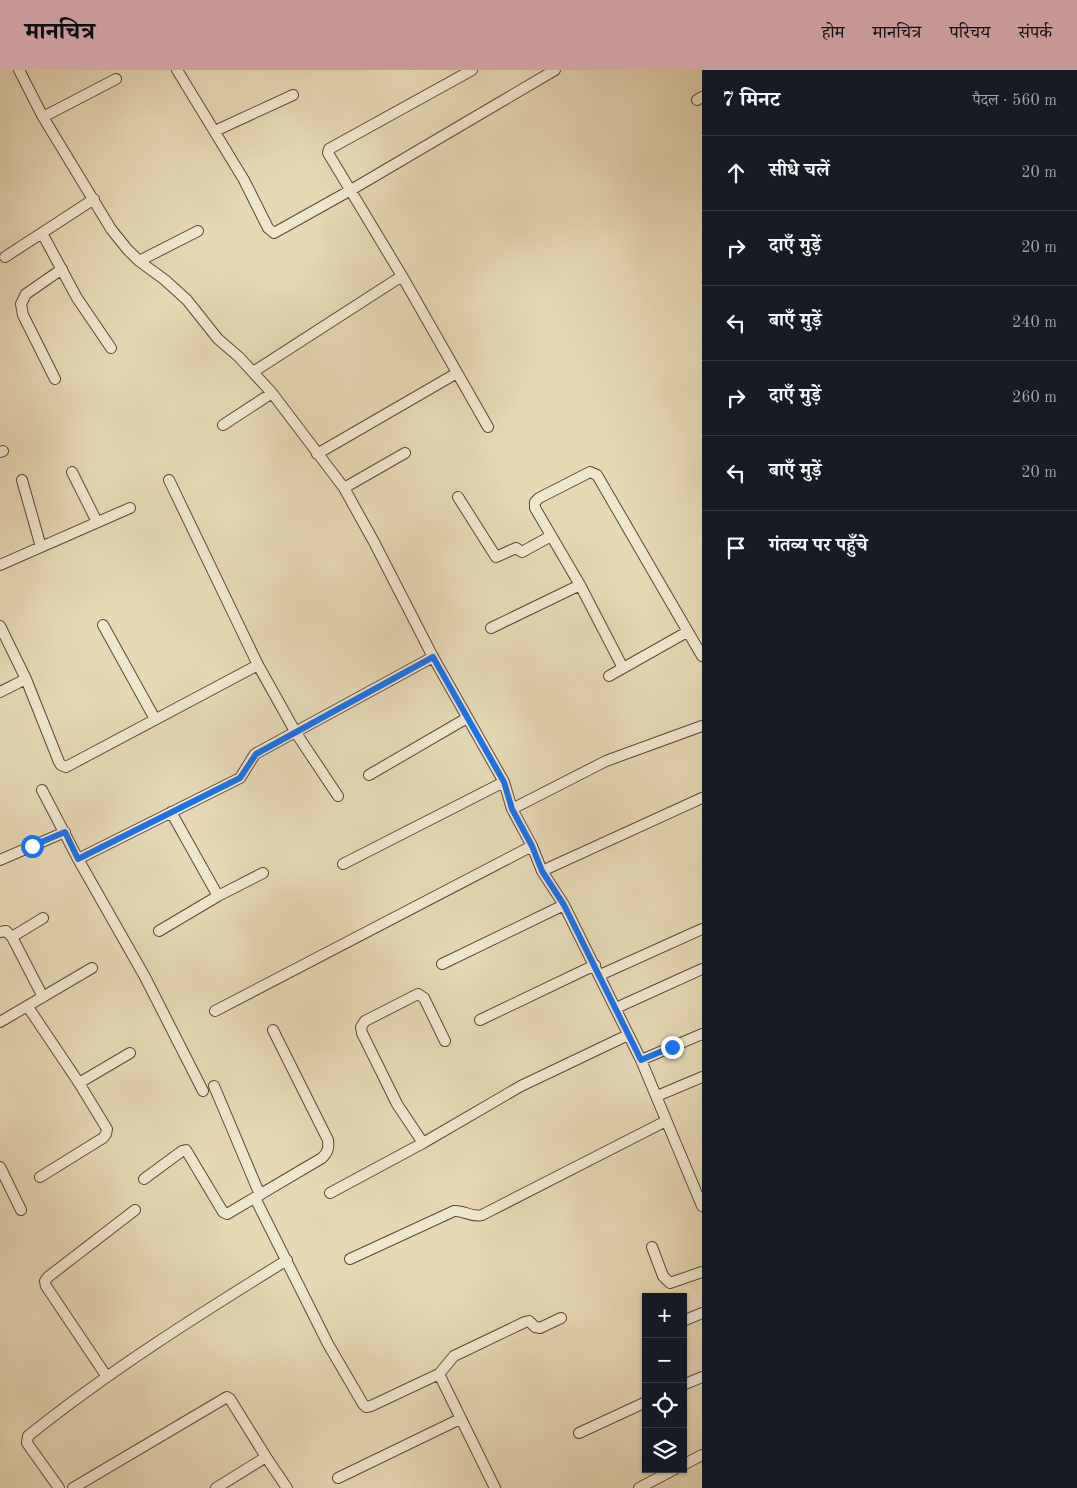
<!DOCTYPE html>
<html lang="hi">
<meta charset="utf-8">
<style>
body{margin:0;font-family:"Old Standard TT","Noto Serif Devanagari",serif;background:#20242c;color:#f1f3f6}
.controls{position:absolute;right:15px;bottom:15px;display:grid;overflow:hidden;border-radius:0px;box-shadow:0 1px 4px #0004}
.controls button{width:45px;height:45px;display:grid;place-items:center;padding:0;border:0;border-bottom:1px solid #363941;background:#171b24;color:#f1f3f6;font:25px sans-serif}
.stop{position:absolute;width:15px;height:15px;margin:-11px;border:4px solid #1a73e8;border-radius:50%;background:#fff}
.stop.end{background:#1a73e8;border-color:#fff;box-shadow:0 1px 5px #0008}
.list{margin:0;padding:0;list-style:none}
h2{display:flex;justify-content:space-between;align-items:center;height:65px;margin:0;padding:0 20px;font-size:21px}
h2 small{font-size:16px;font-weight:400;color:#9ea1a6}
.list li{display:grid;grid-template-columns:32px 1fr auto;gap:15px;align-items:center;box-sizing:border-box;height:75px;padding:0 20px;border-top:1px solid #363941}
.list b{display:block;font-size:19px;white-space:nowrap}
.list em{font-size:16px;font-style:normal;color:#9ea1a6}
.icon{flex:none;width:28px;height:28px;fill:none;stroke:currentColor;stroke-width:2;stroke-linecap:round;stroke-linejoin:round}
.map{position:relative;flex:none;width:702px;height:1418px;overflow:hidden}
header{display:flex;align-items:center;gap:30px;box-sizing:border-box;height:70px;padding:0 25px;background:#c59692;color:#111}
header strong{font-size:24px}
nav{display:flex;gap:28px;margin-inline-start:auto;font-size:18px}
main{display:flex}
aside{flex:1;background:#171b24}
.map>svg:first-child{display:block}
.lines{fill:none;stroke-linecap:round;stroke-linejoin:round}
.minor-casing{stroke:#5e4636;stroke-width:12}
.minor{stroke:#efe6cf;stroke-width:10}
.route{stroke:#1a73e8;stroke-width:6}
</style>
<header>
<strong>मानचित्र</strong>
<nav><a>होम</a><a>मानचित्र</a><a>परिचय</a><a>संपर्क</a></nav>
</header>
<main>
<div class="map">
<svg width="702" height="1418" viewBox="0 0 702 1418">
<rect width="100%" height="100%" fill="#e6d8b5"/>
<filter id="stains"><feTurbulence type="fractalNoise" baseFrequency=".004" numOctaves="4"/><feColorMatrix values="0 0 0 0 .2 0 0 0 0 .09 0 0 0 0 .02 0 0 0 .5 -.17"/></filter>
<radialGradient id="worn" r=".72"><stop offset=".6" stop-color="#630" stop-opacity="0"/><stop offset="1" stop-color="#630" stop-opacity=".3"/></radialGradient>
<g class="lines">
<defs>
<path id="minor" d="M19,0L43,47L111,159L127,179L139,191L165,210L187,230L218,269L239,287L272,323L344,418L374,472L433,587L504,712L512,739L532,776L542,801L564,835L641,990L702,1136
M177,0L244,110L268,158L274,163L351,120L555,0
M472,0L329,79L328,83L402,206L488,357
M697,30L702,27
M43,47L116,9
M215,61L293,25
M42,163L77,228L111,278
M5,187L94,129
M139,191L198,161
M253,302L402,206
M55,309L23,245L21,234L26,224L62,199
M223,355L272,323
M0,382L3,381
M317,384L457,303
M72,402L97,452
M22,410L41,477
M169,410L258,595L296,663L338,726
M344,418L405,383
M458,427L496,487L516,478L522,482L551,466
M0,495L130,438
M103,555L155,649
M0,556L26,609L59,692L61,695L66,697L258,595
M491,558L580,515
M623,598L580,515L535,438V432L539,428L590,402L597,405L702,586
M609,606L687,562
M0,622L26,609
M369,705L467,648
M42,720L78,789L145,907L203,1021
M512,739L606,691L702,656
M171,742L218,826
M78,789L240,708L255,684L433,587
M0,790L65,762
M343,794L504,712
M542,801L702,728
M43,848L12,867L43,927
M159,861L218,826L263,803
M0,862L6,861L12,867
M442,894L564,835
M600,905L702,859
M28,937L79,1013L107,1059L106,1064L103,1068L40,1107
M616,938L702,899
M215,941L532,776
M480,950L595,895
M0,952L92,898
M641,990L702,964
M79,1013L130,983
M214,1016L260,1125
M657,1026L702,1007
M423,1073L397,1034L362,963L361,957L365,951L418,924L424,928L445,971
M0,1097L21,1140
M144,1109L182,1081L186,1080L223,1142L227,1144L322,1088C328,1082 329,1078 328,1070L273,960
M330,1123L423,1073L521,1016L628,965
M255,1128L328,1274L363,1334L366,1337L371,1336L439,1304L495,1418
M652,1177L663,1206L670,1213L702,1202
M350,1189L454,1141C464,1140 472,1148 482,1145L666,1051
M683,1251L702,1243
M439,1304L454,1286L525,1252L529,1251L535,1257L540,1258L561,1248
M107,1307L46,1216L45,1211L48,1207L135,1140
M683,1315L702,1307
M579,1363L646,1332
M266,1387L287,1418
M683,1395L702,1385
M338,1408L460,1349
M59,1418L27,1373L28,1366C109,1301 198,1245 287,1190
M73,1418L227,1327L230,1329L266,1387L216,1418
M639,1418L675,1399"/>
</defs>
<use href="#minor" class="minor-casing"/>
<use href="#minor" class="minor"/>
</g>
<g class="lines">
<path class="route" d="M32,776L65,762L78,789L240,708L256,684L433,587L504,712L512,739L532,776L542,801L564,835L641,990L672,977"/>
</g>
<rect width="100%" height="100%" filter="url(#stains)"/>
<rect width="100%" height="100%" fill="url(#worn)"/>
</svg>
<div class="controls">
<button>+</button>
<button>−</button>
<button><svg class="icon" aria-label="locate" viewBox="0 0 24 24"><circle cx="12" cy="12" r="6"/><path d="M12 2v4M12 18v4M2 12h4M18 12h4"/></svg></button>
<button><svg class="icon" aria-label="layers" viewBox="0 0 24 24"><path d="M12 4l9 5-9 5-9-5zM3 14l9 5 9-5"/></svg></button>
</div>
<div class="stop" style="left:32px;top:776px"></div>
<div class="stop end" style="left:672px;top:977px"></div>
</div>
<aside>
<h2>7 मिनट<small>पैदल · 560 m</small></h2>
<ul class="list">
<li><svg class="icon" aria-label="ahead" viewBox="0 0 24 24"><path d="M12 20V5M6 11l6-6 6 6"/></svg><div><b>सीधे चलें</b></div><em>20 m</em></li>
<li><svg class="icon" aria-label="right" viewBox="0 0 24 24"><path d="M7 20v-9h11M14 6l5 5-5 5"/></svg><div><b>दाएँ मुड़ें</b></div><em>20 m</em></li>
<li><svg class="icon" aria-label="left" viewBox="0 0 24 24"><path d="M17 20v-9H6M10 6l-5 5 5 5"/></svg><div><b>बाएँ मुड़ें</b></div><em>240 m</em></li>
<li><svg class="icon" aria-label="right" viewBox="0 0 24 24"><path d="M7 20v-9h11M14 6l5 5-5 5"/></svg><div><b>दाएँ मुड़ें</b></div><em>260 m</em></li>
<li><svg class="icon" aria-label="left" viewBox="0 0 24 24"><path d="M17 20v-9H6M10 6l-5 5 5 5"/></svg><div><b>बाएँ मुड़ें</b></div><em>20 m</em></li>
<li><svg class="icon" aria-label="arrive" viewBox="0 0 24 24"><path d="M6 21V4h12l-3 4 3 4H6"/></svg><div><b>गंतव्य पर पहुँचे</b></div></li>
</ul>
</aside>
</main>
